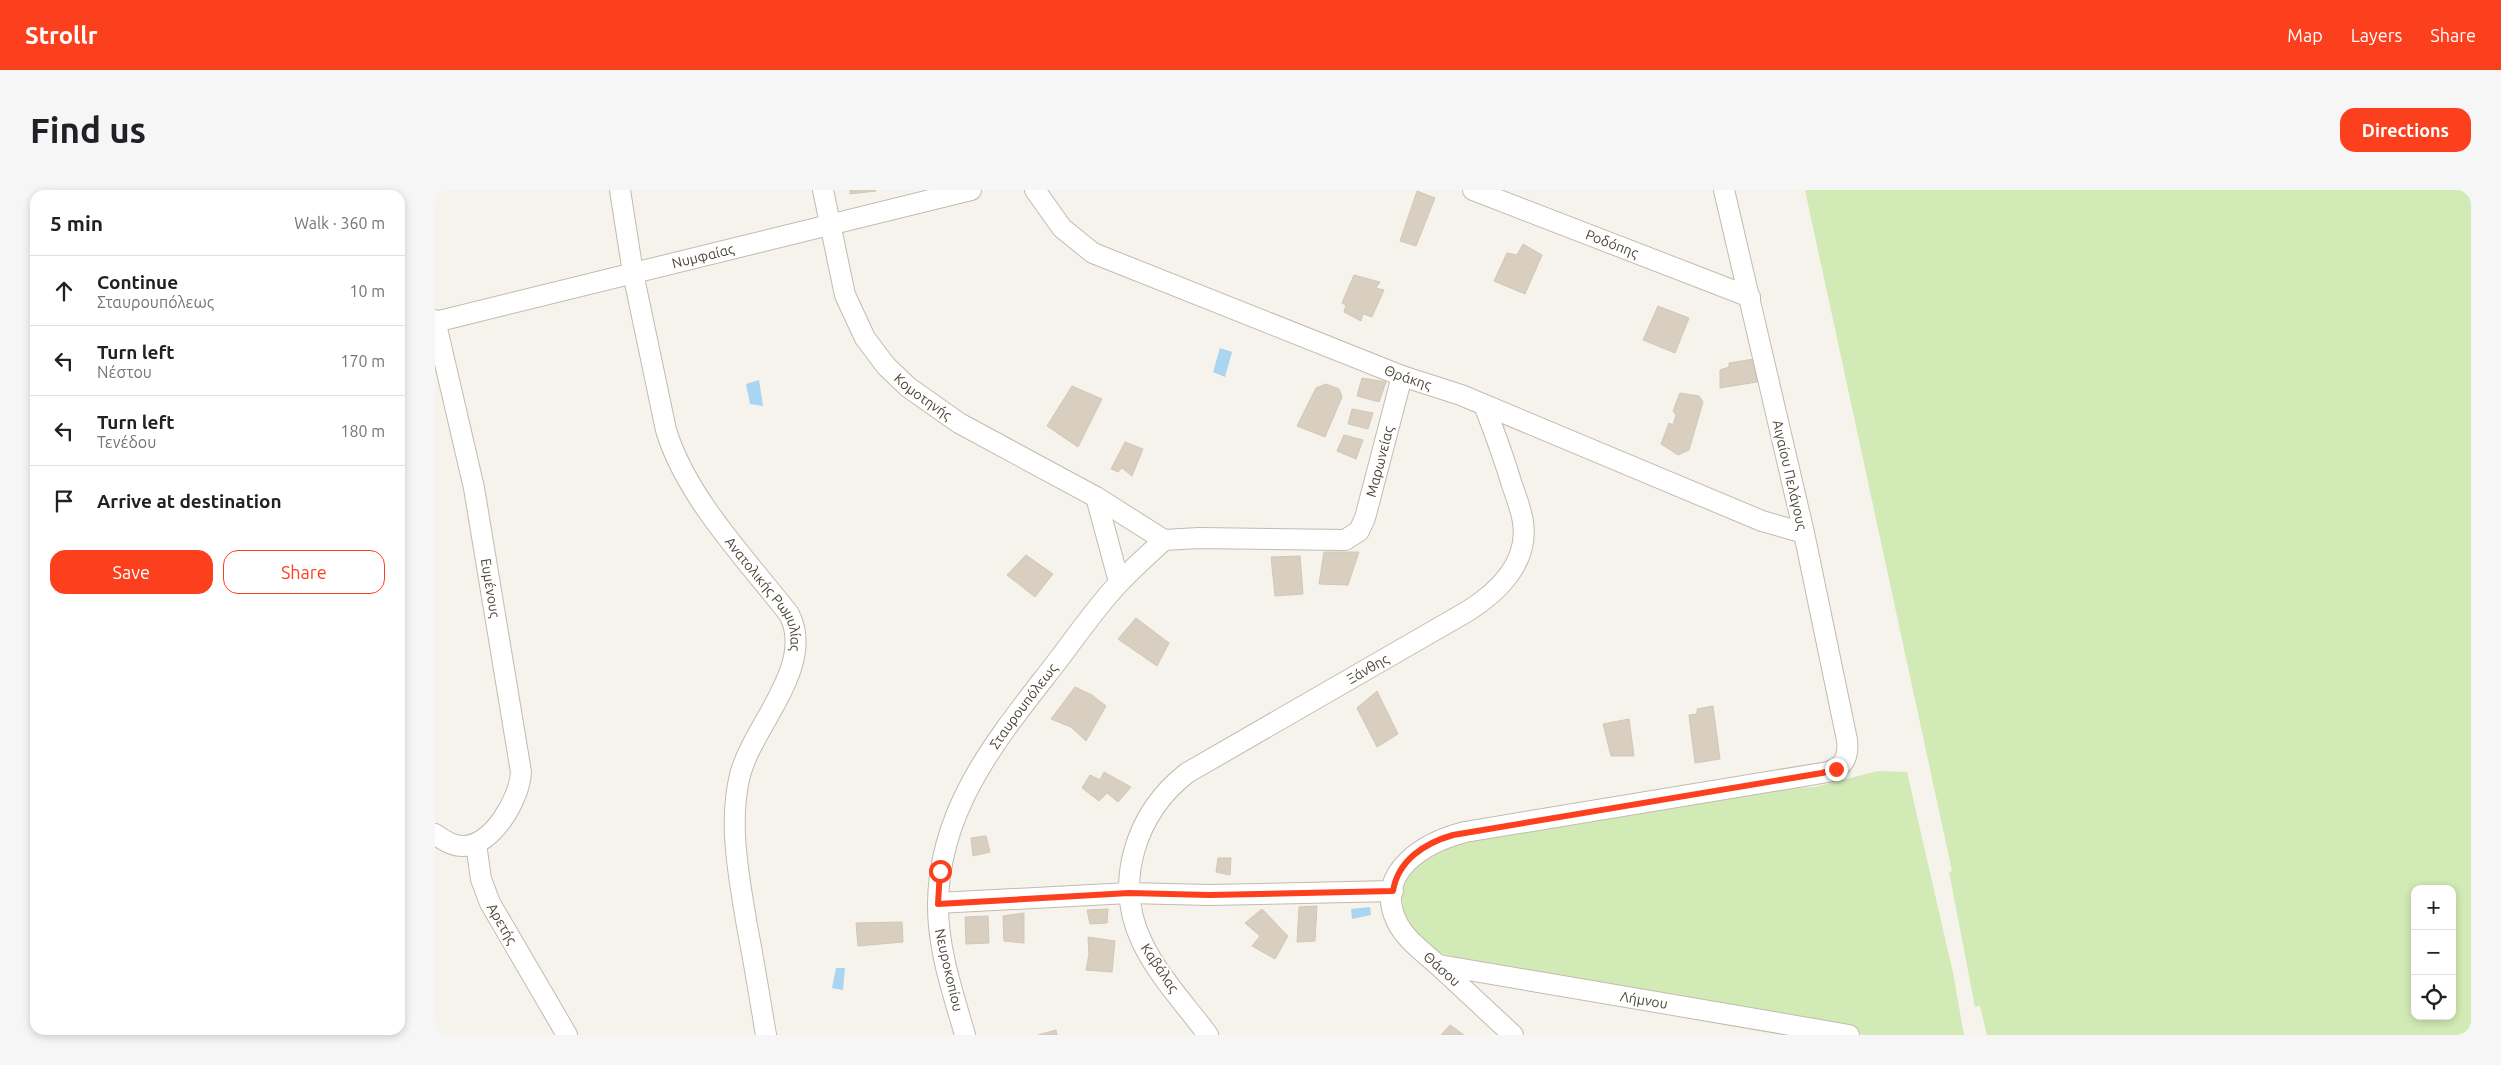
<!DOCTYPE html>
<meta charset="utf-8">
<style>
body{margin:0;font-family:Ubuntu,sans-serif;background:#f6f6f6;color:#202124}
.controls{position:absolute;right:15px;bottom:15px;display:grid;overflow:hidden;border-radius:10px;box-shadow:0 2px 8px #0003}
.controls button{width:45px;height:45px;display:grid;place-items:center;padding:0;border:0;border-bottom:1px solid #e0e0e0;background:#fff;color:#202124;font:25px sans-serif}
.stop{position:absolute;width:15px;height:15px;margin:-11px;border:4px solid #fc3f1d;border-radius:50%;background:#fff}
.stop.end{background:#fc3f1d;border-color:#fff;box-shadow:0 1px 5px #0008}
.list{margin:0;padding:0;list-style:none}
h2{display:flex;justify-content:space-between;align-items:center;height:65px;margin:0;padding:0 20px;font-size:21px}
h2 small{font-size:16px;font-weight:400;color:#757577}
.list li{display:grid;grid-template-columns:32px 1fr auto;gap:15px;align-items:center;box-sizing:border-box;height:70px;padding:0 20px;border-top:1px solid #e0e0e0}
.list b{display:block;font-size:19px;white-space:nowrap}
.list p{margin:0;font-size:16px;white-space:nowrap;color:#757577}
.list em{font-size:16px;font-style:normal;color:#757577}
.actions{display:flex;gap:10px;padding:15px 20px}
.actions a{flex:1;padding:11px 0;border:1px solid #fc3f1d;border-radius:15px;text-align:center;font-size:18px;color:#fc3f1d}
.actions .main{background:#fc3f1d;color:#fff}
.icon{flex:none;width:28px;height:28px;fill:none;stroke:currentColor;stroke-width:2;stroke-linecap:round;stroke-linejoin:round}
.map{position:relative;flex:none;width:2036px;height:845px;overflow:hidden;border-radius:15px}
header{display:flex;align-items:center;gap:30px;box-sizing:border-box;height:70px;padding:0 25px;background:#fc3f1d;color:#fff}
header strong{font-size:24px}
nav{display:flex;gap:28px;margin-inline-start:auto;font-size:18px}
.intro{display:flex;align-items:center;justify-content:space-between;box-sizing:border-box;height:120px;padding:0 30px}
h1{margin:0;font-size:35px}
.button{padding:12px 22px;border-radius:15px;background:#fc3f1d;color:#fff;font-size:18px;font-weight:700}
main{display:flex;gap:30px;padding:0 30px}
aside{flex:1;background:#fff;border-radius:15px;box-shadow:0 2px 8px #0003}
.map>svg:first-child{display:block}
.green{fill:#d2eab5;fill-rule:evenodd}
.water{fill:#a9d4f2}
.building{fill:#d8cfc1;stroke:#d3c7b4}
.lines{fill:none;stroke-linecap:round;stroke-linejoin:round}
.minor-casing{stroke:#c2bbae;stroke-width:22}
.minor{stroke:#fff;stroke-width:20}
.route{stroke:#fc3f1d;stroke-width:6}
.labels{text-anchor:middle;stroke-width:4.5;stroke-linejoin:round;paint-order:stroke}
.street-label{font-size:14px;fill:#4b4439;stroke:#fff}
</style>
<header>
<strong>Strollr</strong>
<nav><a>Map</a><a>Layers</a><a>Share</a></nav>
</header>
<div class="intro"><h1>Find us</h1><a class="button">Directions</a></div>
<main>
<aside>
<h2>5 min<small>Walk · 360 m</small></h2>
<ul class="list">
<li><svg class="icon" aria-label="ahead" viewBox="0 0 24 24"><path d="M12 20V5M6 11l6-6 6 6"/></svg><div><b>Continue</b><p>Σταυρουπόλεως</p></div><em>10 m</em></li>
<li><svg class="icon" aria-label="left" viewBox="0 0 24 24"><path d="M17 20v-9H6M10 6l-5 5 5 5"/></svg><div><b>Turn left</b><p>Νέστου</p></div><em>170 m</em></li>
<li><svg class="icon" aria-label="left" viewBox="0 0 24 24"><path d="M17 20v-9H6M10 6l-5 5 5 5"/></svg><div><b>Turn left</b><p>Τενέδου</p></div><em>180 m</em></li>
<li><svg class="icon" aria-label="arrive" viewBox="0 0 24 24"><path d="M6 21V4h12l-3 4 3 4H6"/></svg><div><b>Arrive at destination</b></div></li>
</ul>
<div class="actions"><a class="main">Save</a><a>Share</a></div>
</aside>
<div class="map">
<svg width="2036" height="845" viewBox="0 0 2036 845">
<rect width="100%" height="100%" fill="#f6f3ec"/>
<path class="green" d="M1370,0H2036V845H1552L1545,816L1540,817L1514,682L1517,681ZM1980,699H2017V826H1980Z
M1443,581L1472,582L1518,783L1529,845H1429L1191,798L1044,775L993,759L981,748L969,724L965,693L975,674L1009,651L1325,600L1380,597Z"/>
<path class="water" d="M785,158L797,162L790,187L778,182Z
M324,190L328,216L315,214L311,194Z
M935,717L936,725L917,729L916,719Z
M401,778H410L408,800L397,798Z"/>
<path class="building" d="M415,0H440L441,1L415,4Z
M982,1L1000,8L981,56L965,51Z
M1088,54L1107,65L1090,104L1059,91L1072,63L1082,65Z
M919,85L945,92L941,98L949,100L937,127L928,124L926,131L909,122L911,115L907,113Z
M1223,116L1254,128L1240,163L1208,150Z
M1319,169L1322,192L1285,198V180L1294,177V173Z
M927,188L951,192L944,212L922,206Z
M891,194L904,199L907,207L890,247L862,236L881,198Z
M637,196L667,209L643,257L612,236Z
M1245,203L1264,206L1268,212L1254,260L1243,265L1226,254L1234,233L1238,235L1241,225L1238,221Z
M917,219L938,223L933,239L913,234Z
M909,245L928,250L921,269L902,261Z
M690,252L708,259L697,286L687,278L683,282L676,279Z
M889,362H924L913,395L884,394Z
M591,365L618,384L600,407L572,385Z
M865,366L868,404L840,406L836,367Z
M701,428L734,453L722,476L683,449Z
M640,497L657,505L671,516L651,551L636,537L616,529Z
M942,501L963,544L942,557L922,518Z
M1278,516L1285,569L1260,573L1254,525L1262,524V519Z
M1194,529L1199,566H1176L1168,534Z
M669,582L696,597L683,612L672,603L664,611L647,598L655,585L665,590Z
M551,646L555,662L538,666L536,648Z
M783,668H796L795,685L781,682Z
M882,716L880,751L862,752L864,717Z
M673,719L672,733L655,734L652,720Z
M827,719L853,746L840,769L817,756L825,746L810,733Z
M589,723V753L569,751L568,726Z
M553,726L554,753L531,754L530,727Z
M467,732L468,752L423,756L421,733Z
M653,747L680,751L677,782L651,780L654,764Z
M1015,835L1029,845H1006Z
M621,840L622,845H603Z"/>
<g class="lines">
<defs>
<g id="minor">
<path id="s1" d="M185,0L198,83L231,240C251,307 311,369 354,424C381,476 318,535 305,585C293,634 304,687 312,736C319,772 325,809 331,845"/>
<path id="s2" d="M388,0L410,105L430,148L451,176L473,197L524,233L661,307L729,350L764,348L910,350L924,341L930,328L967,186"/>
<path id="s3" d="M600,0L627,38L658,63L967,186L1026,205L1327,331L1369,343"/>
<path id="s4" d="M1038,0L1315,107"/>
<path id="s5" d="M0,130L39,298L86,582C85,608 57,657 28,656C17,656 8,650 0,644"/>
<path id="s6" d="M0,132L536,0"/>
<path d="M661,307L684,392"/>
<path id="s7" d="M41,654L46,689L55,713L132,845"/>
<path d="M503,713L694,703L774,705L958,701"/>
<path id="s8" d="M1004,775L1414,845"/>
<path id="s9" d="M530,845C518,803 503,760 503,716C503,620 561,550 617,478C639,450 660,418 685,392C699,377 714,364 729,350"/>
<path id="s10" d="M773,845C751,815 723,786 707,752C678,692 701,623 752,583L1033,421C1063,402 1094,372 1088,332C1086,319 1081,306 1077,295C1069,268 1059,241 1049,215"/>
<path d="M1078,845C1053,822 1030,800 1005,777C990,763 970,750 961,730C939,681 991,652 1030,642L1393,582C1409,577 1414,567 1412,550L1369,343L1289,0"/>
</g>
</defs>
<use href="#minor" class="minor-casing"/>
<use href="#minor" class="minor"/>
</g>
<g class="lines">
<path class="route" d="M505,681L503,714L694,703L774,705L958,701C963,670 990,653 1018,645L1387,583L1401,579"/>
</g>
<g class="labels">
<g class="street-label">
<text dy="5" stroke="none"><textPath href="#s4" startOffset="149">Ροδόπης</textPath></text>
<text dy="5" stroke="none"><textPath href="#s6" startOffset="276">Νυμφαίας</textPath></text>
<text dy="5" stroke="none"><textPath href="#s3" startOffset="425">Θράκης</textPath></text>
<text dy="5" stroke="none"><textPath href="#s2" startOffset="238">Κομοτηνής</textPath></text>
<text dy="5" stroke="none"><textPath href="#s2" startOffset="789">Μαρωνείας</textPath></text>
<text transform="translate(1355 285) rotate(77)" y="5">Αιγαίου Πελάγους</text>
<text dy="5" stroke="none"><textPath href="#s5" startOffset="274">Ευμένους</textPath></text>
<text dy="5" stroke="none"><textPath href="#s1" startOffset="438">Ανατολικής Ρωμυλίας</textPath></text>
<text dy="5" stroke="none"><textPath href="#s10" startOffset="512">Ξάνθης</textPath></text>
<text dy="5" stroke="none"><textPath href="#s9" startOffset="354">Σταυρουπόλεως</textPath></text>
<text dy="5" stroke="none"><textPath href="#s7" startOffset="85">Αρετής</textPath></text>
<text transform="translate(725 778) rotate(56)" y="5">Καβάλας</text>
<text transform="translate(1007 779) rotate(42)" y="5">Θάσου</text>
<text transform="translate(514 780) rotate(77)" y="5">Νευροκοπίου</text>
<text dy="5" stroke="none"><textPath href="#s8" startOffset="208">Λήμνου</textPath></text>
</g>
</g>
</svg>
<div class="controls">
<button>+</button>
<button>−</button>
<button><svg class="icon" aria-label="locate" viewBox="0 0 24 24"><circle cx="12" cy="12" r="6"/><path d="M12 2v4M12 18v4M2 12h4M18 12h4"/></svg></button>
</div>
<div class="stop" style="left:505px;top:681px"></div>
<div class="stop end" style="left:1401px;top:579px"></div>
</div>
</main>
